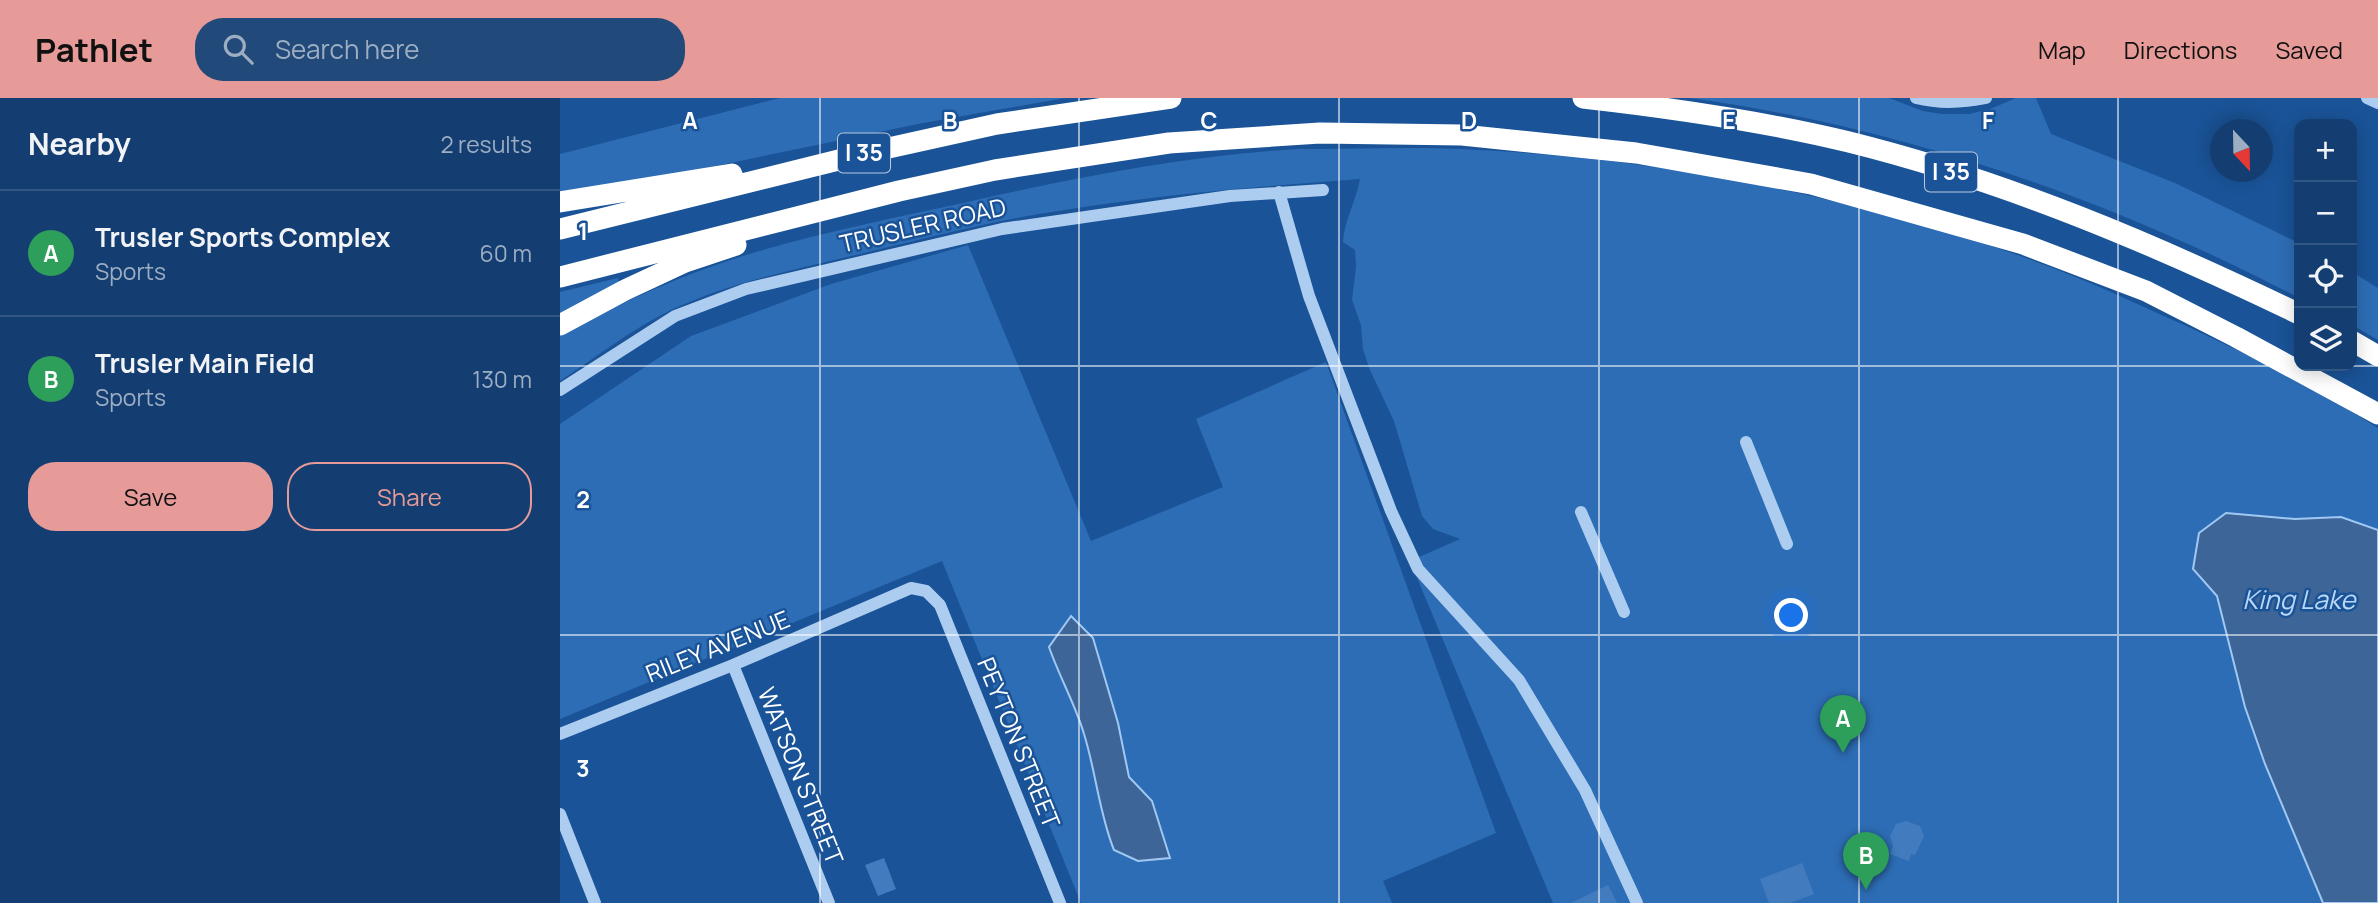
<!DOCTYPE html>
<meta charset="utf-8">
<style>
body{margin:0;font-family:Manrope,sans-serif;background:#214979;color:#f1f3f6}
.controls{position:absolute;right:21px;top:21px;display:grid;overflow:hidden;border-radius:14px;box-shadow:0 4px 18px #0003}
.controls button{width:63px;height:63px;display:grid;place-items:center;padding:0;border:0;border-bottom:2px solid #335784;background:#143e71;color:#f1f3f6;font:35px sans-serif}
.compass{position:absolute;left:1650px;top:21px;width:63px;height:63px;border-radius:50%;background:#143e71;box-shadow:0 4px 18px #0003;rotate:158deg}
.you{position:absolute;left:1232px;top:518px;width:24px;height:24px;margin:-18px;border:5px solid #fff;border-radius:50%;background:#1a73e8;box-shadow:0 0 0 10px #1a73e833}
.badge{display:grid;place-items:center;width:46px;height:46px;border-radius:50%;background:#e69b98;color:#fff;font-size:23px;font-weight:700}
.pin{position:absolute;translate:-50% -58px;filter:drop-shadow(0 2px 4px #0008)}
.pin::after{content:'';position:absolute;top:37px;width:24px;height:21px;background:inherit;clip-path:polygon(0 0,100% 0,50% 100%)}
.list{margin:0;padding:0;list-style:none}
h2{display:flex;justify-content:space-between;align-items:center;height:91px;margin:0;padding:0 28px;font-size:30px}
h2 small{font-size:23px;font-weight:400;color:#9daec3}
.list li{display:grid;grid-template-columns:46px 1fr auto;gap:21px;align-items:center;box-sizing:border-box;height:126px;padding:0 28px;border-top:2px solid #335784}
.list b{display:block;font-size:26px;white-space:nowrap}
.list p{margin:0;font-size:23px;white-space:nowrap;color:#9daec3}
.list em{font-size:23px;font-style:normal;color:#9daec3}
.actions{display:flex;gap:14px;padding:21px 28px}
.actions a{flex:1;padding:16px 0;border:2px solid #e69b98;border-radius:28px;text-align:center;font-size:24px;color:#e69b98}
.actions .main{background:#e69b98;color:#111}
.icon{flex:none;width:38px;height:38px;fill:none;stroke:currentColor;stroke-width:2;stroke-linecap:round;stroke-linejoin:round}
.map{position:relative;flex:none;width:1818px;height:805px;overflow:hidden}
header{display:flex;align-items:center;gap:42px;box-sizing:border-box;height:98px;padding:0 35px;background:#e69b98;color:#111}
header strong{font-size:33px}
nav{display:flex;gap:38px;margin-inline-start:auto;font-size:24px}
.search{width:490px;height:63px;background:#214979;display:flex;align-items:center;gap:18px;box-sizing:border-box;padding:0 24px;border-radius:28px;color:#9daec3;font-size:26px}
main{display:flex}
aside{flex:1;background:#143e71}
.map>svg:first-child{display:block}
.green{fill:#2d6db5}
.water{fill:#3d6597;stroke:#a0c8f3;stroke-width:2}
.building{fill:#437cbe}
.lines{fill:none;stroke-linecap:round;stroke-linejoin:round}
.minor{stroke:#adcdf0;stroke-width:12}
.highway{stroke:#fff;stroke-width:21}
.grid{fill:none;stroke:#fff;stroke-width:2;stroke-opacity:0.55}
.labels{text-anchor:middle;stroke-width:5;stroke-linejoin:round;paint-order:stroke}
.shield{fill:#1a5397;stroke:#bacbe0;stroke-width:2}
.shield-label{font-size:23px;font-weight:bold;fill:#fff}
.street-label{font-size:24px;fill:#fff;stroke:#1a5397}
.water-label{font-size:26px;font-style:italic;fill:#bad7f7;stroke:#1a5397}
.grid-label{font-size:23px;text-anchor:middle;font-weight:bold;fill:#fff;stroke:#1a5397;stroke-width:5;stroke-linejoin:round;paint-order:stroke}
</style>
<header>
<strong>Pathlet</strong>
<div class="search"><svg class="icon" aria-label="search" viewBox="0 0 24 24"><circle cx="10" cy="10" r="6"/><path d="M15 15l6 6"/></svg>Search here</div>
<nav><a>Map</a><a>Directions</a><a>Saved</a></nav>
</header>
<main>
<aside>
<h2>Nearby<small>2 results</small></h2>
<ul class="list">
<li><span class="badge" style="background:#2e9e5b">A</span><div><b>Trusler Sports Complex</b><p>Sports</p></div><em>60 m</em></li>
<li><span class="badge" style="background:#2e9e5b">B</span><div><b>Trusler Main Field</b><p>Sports</p></div><em>130 m</em></li>
</ul>
<div class="actions"><a class="main">Save</a><a>Share</a></div>
</aside>
<div class="map">
<svg width="1818" height="805" viewBox="0 0 1818 805">
<rect width="100%" height="100%" fill="#1a5397"/>
<path class="green" d="M220,0H505L363,25L54,89L0,98V56Z
M1130,0H1329L1363,13L1382,16H1409L1430,11L1456,0H1476L1491,36L1615,85L1739,145V200C1550,101 1342,29 1130,0Z
M738,51C798,51 860,48 920,52C1116,62 1336,106 1518,180C1553,194 1587,211 1622,226C1689,257 1755,290 1818,330V432L1781,419L1735,421L1633,471L1657,498L1705,666L1763,805H993L850,463L900,441L873,431L862,418L834,323L809,270L803,251L801,227L792,202L796,169L795,152L783,144C784,123 796,103 800,81C692,89 585,98 479,116C420,126 362,141 304,155C239,171 172,183 111,212C72,231 36,259 0,283V235C64,204 127,174 196,154C264,134 334,120 403,105C513,80 625,58 738,51Z
M408,147L531,443L663,389L636,321L766,264L936,735L823,783L832,805H521L382,463L0,621V326L131,238L271,186Z
M1792,174L1818,190V242L1792,227Z
M58,180L59,187L0,216V194Z"/>
<path class="water" d="M1666,415L1735,421L1781,419L1818,432V805H1763L1705,666L1685,609L1657,498L1633,471L1639,435Z
M511,518L533,540L558,625L569,679L592,703L610,760L578,763L554,752C539,715 536,674 524,636C516,608 499,578 489,549Z"/>
<path class="building" d="M1346,723L1360,728L1364,738L1355,757L1351,756L1349,763L1330,756L1333,748L1330,738L1336,726Z
M324,760L336,791L318,798L305,767Z
M1242,765L1254,796L1230,805H1209L1200,781Z
M1048,787L1057,805H1011Z"/>
<g class="lines">
<path class="minor" d="M1356,0C1380,6 1402,5 1426,0
M1807,0L1818,5
M719,94L749,198L831,413L858,471L959,582L1025,692L1077,805
M0,292L115,218L186,191L442,131L670,98L763,92
M1186,344L1227,446
M1021,414L1064,514
M173,567L269,805
M0,636L173,567L351,490L366,493L380,507L500,805
M0,716L35,805"/>
<path class="highway" d="M1023,0C1112,10 1202,23 1289,44C1446,83 1594,146 1739,216
M0,104L172,76
M0,131L315,53L437,26L611,0
M0,179L339,93L435,72L609,45L760,35L902,37L1076,55L1251,86L1463,146L1586,193L1676,239L1818,316
M0,227L65,192L125,164L176,147
M1792,243L1818,258"/>
</g>
<path class="grid" d="M260,0V805M519,0V805M779,0V805M1039,0V805M1299,0V805M1558,0V805M0,268H1818M0,537H1818"/>
<g class="labels">
<g class="shield">
<rect x="278" y="35.5" width="52" height="39" rx="5"/>
<rect x="1365" y="54.5" width="52" height="39" rx="5"/>
</g>
<g class="shield-label">
<text x="304" y="63">I 35</text>
<text x="1391" y="82">I 35</text>
</g>
<g class="street-label">
<text transform="translate(363 128) rotate(-13)" y="8">TRUSLER ROAD</text>
<text transform="translate(158 549) rotate(-22)" y="8">RILEY AVENUE</text>
<text transform="translate(458 645) rotate(68)" y="8">PEYTON STREET</text>
<text transform="translate(240 678) rotate(68)" y="8">WATSON STREET</text>
</g>
<g class="water-label">
<text x="1739" y="511">King Lake</text>
</g>
</g>
<g class="grid-label">
<text x="130" y="31">A</text>
<text x="390" y="31">B</text>
<text x="649" y="31">C</text>
<text x="909" y="31">D</text>
<text x="1169" y="31">E</text>
<text x="1428" y="31">F</text>
<text x="23" y="142">1</text>
<text x="23" y="410">2</text>
<text x="23" y="679">3</text>
</g>
</svg>
<div class="controls">
<button>+</button>
<button>−</button>
<button><svg class="icon" aria-label="locate" viewBox="0 0 24 24"><circle cx="12" cy="12" r="6"/><path d="M12 2v4M12 18v4M2 12h4M18 12h4"/></svg></button>
<button><svg class="icon" aria-label="layers" viewBox="0 0 24 24"><path d="M12 4l9 5-9 5-9-5zM3 14l9 5 9-5"/></svg></button>
</div>
<svg class="compass" viewBox="-18 -18 36 36"><path d="M0-13l5 13h-10z" fill="#e53935"/><path d="M0 13l5-13h-10z" fill="#9daec3"/></svg>
<div class="you"></div>
<div class="pin badge" style="left:1283px;top:655px;background:#2e9e5b">A</div>
<div class="pin badge" style="left:1306px;top:792px;background:#2e9e5b">B</div>
</div>
</main>
